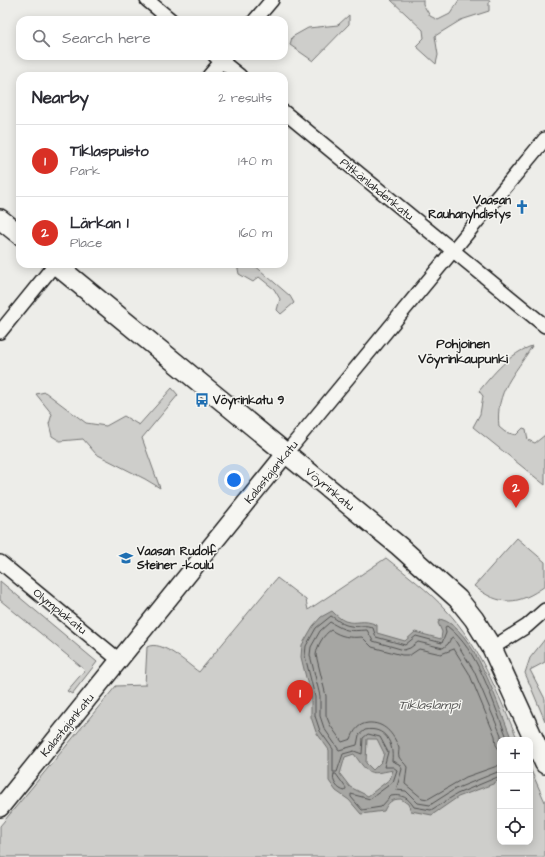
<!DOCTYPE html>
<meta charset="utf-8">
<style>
body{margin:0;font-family:"Architects Daughter",sans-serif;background:#f2f2f3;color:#2b2b33}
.controls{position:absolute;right:12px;bottom:12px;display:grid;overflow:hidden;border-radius:8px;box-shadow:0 2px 10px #0003}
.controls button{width:36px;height:36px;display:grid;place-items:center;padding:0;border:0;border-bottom:1px solid #e1e1e2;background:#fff;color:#2b2b33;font:20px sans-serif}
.you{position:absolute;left:234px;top:480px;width:14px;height:14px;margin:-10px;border:3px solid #fff;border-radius:50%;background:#1a73e8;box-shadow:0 0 0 6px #1a73e833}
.badge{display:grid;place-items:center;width:26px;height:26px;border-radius:50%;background:#d93025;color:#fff;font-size:13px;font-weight:700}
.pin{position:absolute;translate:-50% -33px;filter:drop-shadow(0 1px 2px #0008)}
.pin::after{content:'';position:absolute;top:21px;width:14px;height:12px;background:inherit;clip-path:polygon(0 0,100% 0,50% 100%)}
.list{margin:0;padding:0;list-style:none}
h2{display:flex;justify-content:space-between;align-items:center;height:52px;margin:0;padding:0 16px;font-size:17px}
h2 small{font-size:13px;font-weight:400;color:#7c7c81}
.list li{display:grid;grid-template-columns:26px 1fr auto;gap:12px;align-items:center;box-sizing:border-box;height:72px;padding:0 16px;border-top:1px solid #e1e1e2}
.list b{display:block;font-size:15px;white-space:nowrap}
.list p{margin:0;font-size:13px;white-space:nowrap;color:#7c7c81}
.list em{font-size:13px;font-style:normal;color:#7c7c81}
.icon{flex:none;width:22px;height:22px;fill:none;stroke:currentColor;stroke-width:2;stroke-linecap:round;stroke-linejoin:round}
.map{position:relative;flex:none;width:545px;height:857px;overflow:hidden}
.search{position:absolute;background:#fff;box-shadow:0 2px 10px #0003;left:16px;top:16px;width:272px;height:44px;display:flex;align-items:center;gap:10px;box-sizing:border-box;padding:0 14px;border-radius:12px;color:#7c7c81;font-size:15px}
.panel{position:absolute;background:#fff;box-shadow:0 2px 10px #0003;left:16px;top:72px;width:272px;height:196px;border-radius:12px}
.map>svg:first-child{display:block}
.green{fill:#cececb;stroke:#757574}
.water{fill:#a6a6a3;stroke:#6f6f6d;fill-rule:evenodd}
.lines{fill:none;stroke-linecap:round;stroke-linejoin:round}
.shore{stroke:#535352;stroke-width:1}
.minor-casing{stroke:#1c1c1c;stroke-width:16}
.tertiary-casing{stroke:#1c1c1c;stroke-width:20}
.secondary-casing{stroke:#1c1c1c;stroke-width:22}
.minor{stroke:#f6f6f2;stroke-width:13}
.tertiary{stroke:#f6f6f2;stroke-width:17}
.secondary{stroke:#f6f6f2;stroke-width:19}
.labels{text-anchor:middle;stroke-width:3;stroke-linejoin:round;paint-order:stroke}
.street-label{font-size:12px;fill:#1c1c1c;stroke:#f6f6f2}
.poi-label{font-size:12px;font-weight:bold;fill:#1c1c1c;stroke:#f6f6f2;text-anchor:start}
.neighbourhood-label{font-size:13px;font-weight:bold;fill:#1c1c1c;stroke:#f6f6f2}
.water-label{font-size:13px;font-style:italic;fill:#535352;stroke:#f6f6f2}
</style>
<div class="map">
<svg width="545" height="857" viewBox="0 0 545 857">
<rect width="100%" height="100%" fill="#edede9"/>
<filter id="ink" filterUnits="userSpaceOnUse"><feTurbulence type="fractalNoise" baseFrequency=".025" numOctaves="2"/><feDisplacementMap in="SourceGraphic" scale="8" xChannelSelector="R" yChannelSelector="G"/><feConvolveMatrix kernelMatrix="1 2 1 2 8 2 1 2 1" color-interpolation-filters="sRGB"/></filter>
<g filter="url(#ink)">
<path class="green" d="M391,0H423V4L430,16L438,20L450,14L459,0H490L489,2V11L461,20L435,36L438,55L436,64L416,46L424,38L423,30Z
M349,15V24L313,61L290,45L292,37L308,28L338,25Z
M237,264H253L290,296L294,303L281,314L277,310L280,299L274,289L259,277L253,282L239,274Z
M532,346C515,375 495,390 499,427L505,432L516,435L523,428L526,429L528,440L535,443L545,435V485L473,427L480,414L483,396L479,391C493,374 510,353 532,346Z
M172,388L178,395L142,438L160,488L145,479L96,454L83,439L60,441L52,436L49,424L52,414L36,394L45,392L86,423L106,426L124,416L139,425Z
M517,538L545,562V586C519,605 500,607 474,586Z
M386,558C406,574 428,590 446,610C480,646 498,695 518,740H500V842H530V768L545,802V857H0V826L116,686L145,685L147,647C162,639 187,664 199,672L277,578L306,600L308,610Z
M0,581L97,662L72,694L67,691L85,670L0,600Z
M545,639V662L530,670L545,699V721L525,673L530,658Z"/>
<path class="water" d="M332,611C336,615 340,619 345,621C358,625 362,618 377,625V633L405,641L415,632L441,639L442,632L438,623L440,619C473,626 498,705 510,735V740H500V779L493,784L458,797L432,815L411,811L408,804L401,799C392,799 388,802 384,811L361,814L349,800L336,791L329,781V750L316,732L311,717V698L301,657L302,645L313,626L321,617ZM367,739H377L384,753L382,761L373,770L366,763ZM354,754C369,775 368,775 393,770L390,779L368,796L350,787L340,774L345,757Z"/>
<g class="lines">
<path class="shore" d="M500,751L496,745L495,736L469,673L454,649L441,654L419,649L410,655H402L372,647L362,637C350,638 341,637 331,630C323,635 317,646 316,655L326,696V715L330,725L342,742L351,739C354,731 358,724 368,723C384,722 393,733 399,748C399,751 398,755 399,757C401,761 405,763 407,767L405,784L422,798L428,799L466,777L500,765
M500,771L455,789L430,805L418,803L406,791L396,790L402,769L399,764L392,761C394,743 385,726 365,730L359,735L357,745L339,750L324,728L320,716V696L310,655L311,647L320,631L330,622C347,632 348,631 367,630L373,641L404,650L410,648L418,642L443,648L448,644L451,638L453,637L474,671L501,735V740
M334,774H336L346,788L345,791C338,790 331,781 334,774Z
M500,776L457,794L431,810L414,807C408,798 403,794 391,796L381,807L362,810L351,797V794L370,799L393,782L397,770L393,767H384L388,752L380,737L368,734L363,738L362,754L354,751L343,754L337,772H333V749L320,731L315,716V697L305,656L306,646L316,628L331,616C338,620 342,625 351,626C359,628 365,623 373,628L376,637L405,645L416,636L442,643L446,633L445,627L447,626C479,651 491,698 506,735V740"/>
<defs>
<path id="minor" d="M147,0L171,20
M255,20L272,0
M215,56L240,76
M209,76L226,56
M284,112L545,326
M0,332L55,264
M286,453L545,139
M0,562L119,660
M492,648L527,626L545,610"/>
<path id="tertiary" d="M0,808L286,453"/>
<path id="secondary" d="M0,219L20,235
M55,264L399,546L458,599L474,619L492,648L545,764"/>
</defs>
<use href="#minor" class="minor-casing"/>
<use href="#tertiary" class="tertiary-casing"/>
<use href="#secondary" class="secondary-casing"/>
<use href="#minor" class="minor"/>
<use href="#tertiary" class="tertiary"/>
<use href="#secondary" class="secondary"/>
</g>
</g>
<defs>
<symbol id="church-bare" viewBox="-9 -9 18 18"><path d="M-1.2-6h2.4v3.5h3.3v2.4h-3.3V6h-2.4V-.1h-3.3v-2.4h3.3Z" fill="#1f6fb2" stroke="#f6f6f2" stroke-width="2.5" paint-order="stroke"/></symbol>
<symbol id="bus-bare" viewBox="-9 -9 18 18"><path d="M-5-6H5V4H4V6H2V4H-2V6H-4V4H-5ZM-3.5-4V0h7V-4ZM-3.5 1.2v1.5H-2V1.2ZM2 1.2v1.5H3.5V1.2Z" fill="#1f6fb2" stroke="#f6f6f2" stroke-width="2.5" paint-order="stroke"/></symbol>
<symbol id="school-bare" viewBox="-9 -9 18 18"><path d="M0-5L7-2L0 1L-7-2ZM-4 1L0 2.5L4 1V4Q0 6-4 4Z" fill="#1f6fb2" stroke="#f6f6f2" stroke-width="2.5" paint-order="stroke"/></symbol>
</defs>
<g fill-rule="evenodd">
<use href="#church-bare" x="512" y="197" width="20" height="20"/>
<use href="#bus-bare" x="192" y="390" width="20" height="20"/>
<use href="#school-bare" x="116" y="548" width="20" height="20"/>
</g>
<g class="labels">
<g class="street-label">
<text transform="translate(377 189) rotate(39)" y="4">Pitkänlahdenkatu</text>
<text transform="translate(271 472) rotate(-51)" y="4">Kalastajankatu</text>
<text transform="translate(330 489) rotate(40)" y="4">Vöyrinkatu</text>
<text transform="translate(60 611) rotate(39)" y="4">Olympiakatu</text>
<text transform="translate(67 725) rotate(-51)" y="4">Kalastajankatu</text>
</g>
<g class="poi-label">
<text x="511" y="204" text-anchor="end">Vaasan<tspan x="511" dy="14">Rauhanyhdistys</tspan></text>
<text x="213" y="404">Vöyrinkatu 9</text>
<text x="137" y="555">Vaasan Rudolf<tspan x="137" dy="14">Steiner -koulu</tspan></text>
</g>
<g class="neighbourhood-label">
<text x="463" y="348">Pohjoinen<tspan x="463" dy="15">Vöyrinkaupunki</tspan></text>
</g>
<g class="water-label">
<text x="429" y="709">Tiklaslampi</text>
</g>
</g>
</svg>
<div class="controls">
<button>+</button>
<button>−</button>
<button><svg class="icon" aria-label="locate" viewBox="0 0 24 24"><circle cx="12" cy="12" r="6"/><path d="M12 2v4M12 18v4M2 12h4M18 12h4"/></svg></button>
</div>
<div class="you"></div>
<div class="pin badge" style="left:300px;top:713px">1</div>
<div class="pin badge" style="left:516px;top:508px">2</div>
<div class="search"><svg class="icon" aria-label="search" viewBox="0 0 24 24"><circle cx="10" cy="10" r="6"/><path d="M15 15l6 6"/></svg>Search here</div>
<section class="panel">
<h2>Nearby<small>2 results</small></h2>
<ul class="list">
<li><span class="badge">1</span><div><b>Tiklaspuisto</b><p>Park</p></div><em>140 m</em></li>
<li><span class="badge">2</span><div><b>Lärkan 1</b><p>Place</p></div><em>160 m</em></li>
</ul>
</section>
</div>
